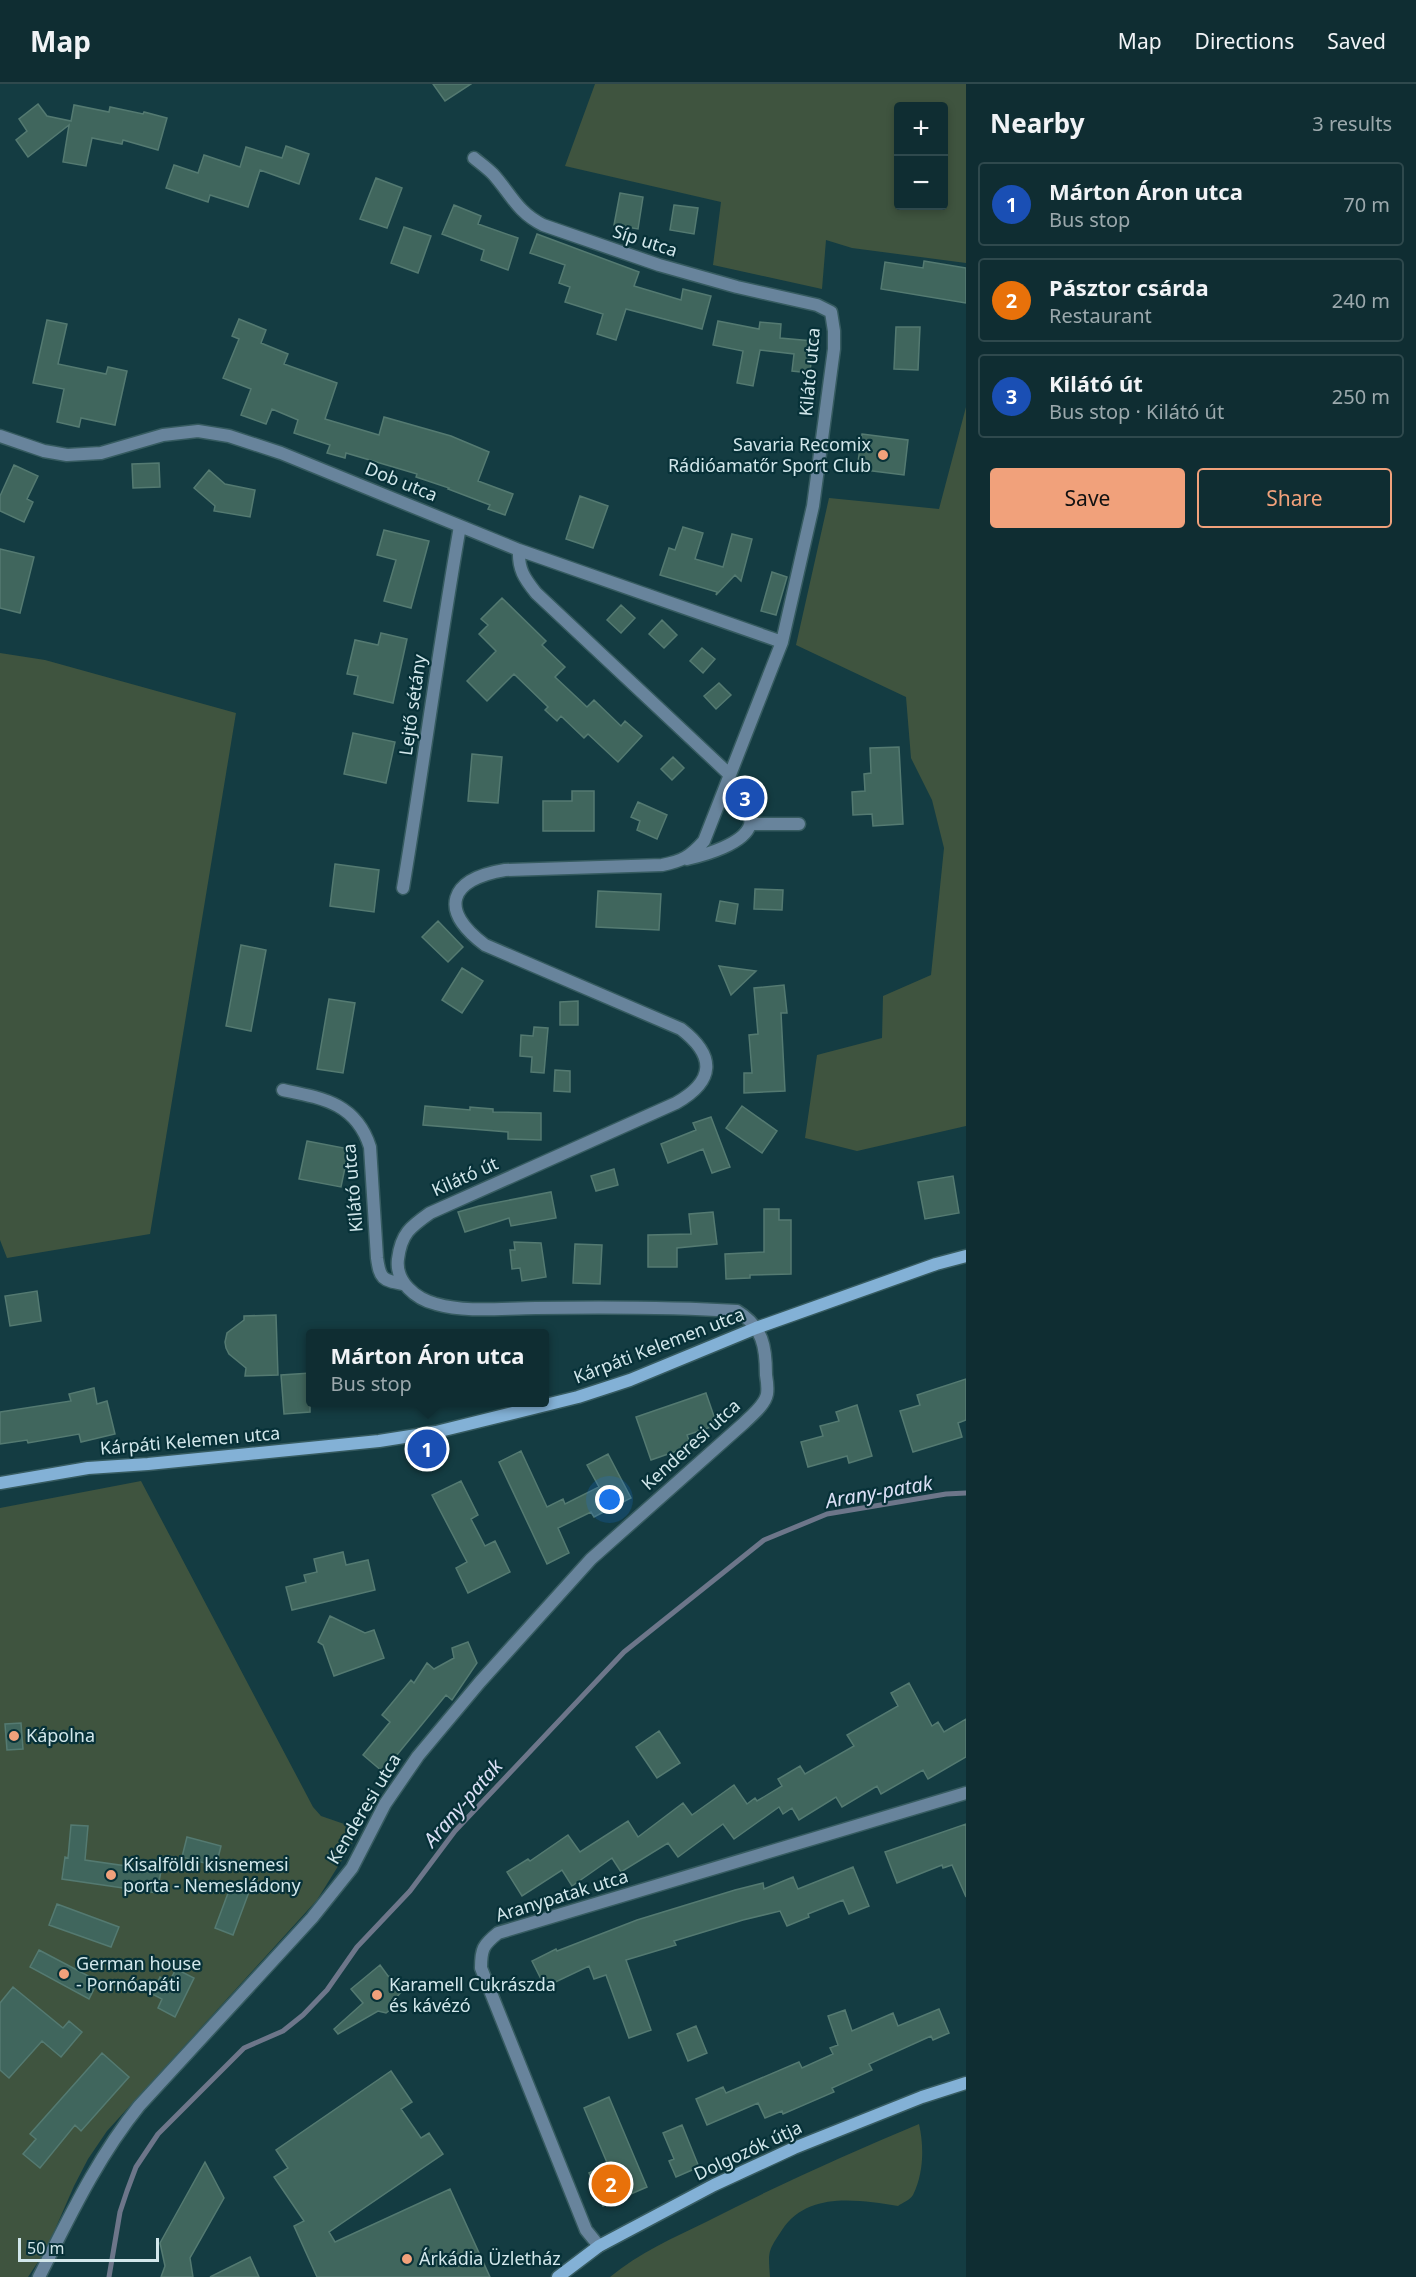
<!DOCTYPE html>
<meta charset="utf-8">
<style>
body{margin:0;font-family:"Noto Sans",sans-serif;background:#18353a;color:#f1f3f6}
.controls{position:absolute;right:18px;top:18px;display:grid;overflow:hidden;border-radius:6px;box-shadow:0 3px 9px #0003}
.controls button{width:54px;height:54px;display:grid;place-items:center;padding:0;border:0;border-bottom:2px solid #2f494d;background:#0f2d32;color:#f1f3f6;font:30px sans-serif}
.scale{position:absolute;left:18px;bottom:15px;width:141px;box-sizing:border-box;padding-left:6px;border:3px solid #d2e7eb;border-top:0;font-size:16px;line-height:21px;white-space:nowrap;color:#d2e7eb;-webkit-text-stroke:4px #073138;paint-order:stroke}
.you{position:absolute;left:610px;top:1416px;width:21px;height:21px;margin:-15px;border:4px solid #fff;border-radius:50%;background:#1a73e8;box-shadow:0 0 0 9px #1a73e833}
.badge{display:grid;place-items:center;width:39px;height:39px;border-radius:50%;background:#f1a17b;color:#fff;font-size:20px;font-weight:700}
.pin{position:absolute;translate:-50% -50%;border:3px solid #fff;box-shadow:0 2px 6px #0006}
.popup{position:absolute;left:306px;top:1245px;width:243px;height:78px;box-sizing:border-box;display:grid;place-content:center;border-radius:6px;background:#0f2d32;filter:drop-shadow(0 2px 4px #0005);font-size:20px;white-space:nowrap;color:#9ba8ac}
.popup b{font-size:22px;color:#f1f3f6}
.popup::after{content:'';position:absolute;left:50%;top:100%;margin-left:-12px;border:12px solid transparent;border-top-color:#0f2d32}
.list{margin:0;padding:0;list-style:none}
h2{display:flex;justify-content:space-between;align-items:center;height:78px;margin:0;padding:0 24px;font-size:26px}
h2 small{font-size:20px;font-weight:400;color:#9ba8ac}
.list li{display:grid;grid-template-columns:39px 1fr auto;gap:18px;align-items:center;box-sizing:border-box;height:84px;margin:0 12px 12px;padding:0 12px;border:2px solid #2f494d;border-radius:6px}
.list b{display:block;font-size:22px;white-space:nowrap}
.list p{margin:0;font-size:20px;white-space:nowrap;color:#9ba8ac}
.list em{font-size:20px;font-style:normal;color:#9ba8ac}
.actions{display:flex;gap:12px;padding:18px 24px}
.actions a{flex:1;padding:14px 0;border:2px solid #f1a17b;border-radius:6px;text-align:center;font-size:21px;color:#f1a17b}
.actions .main{background:#f1a17b;color:#111}
.map{position:relative;flex:none;width:966px;height:2193px;overflow:hidden}
header{display:flex;align-items:center;gap:36px;box-sizing:border-box;height:84px;padding:0 30px;background:#0f2d32;border-bottom:2px solid #2f494d}
header strong{font-size:28px}
nav{display:flex;gap:33px;margin-inline-start:auto;font-size:21px}
main{display:flex}
aside{flex:1;background:#0f2d32}
.map>svg:first-child{display:block}
.green{fill:#3f543f;fill-rule:evenodd}
.lines{fill:none;stroke-linecap:round;stroke-linejoin:round}
.stream{stroke:#6d768a;stroke-width:5}
.building{fill:#40665d;stroke:#547a71;stroke-width:1.5}
.street-casing{stroke:#365b60;stroke-width:15}
.secondary-casing{stroke:#365b60;stroke-width:15}
.street{stroke:#68849c;stroke-width:12}
.secondary{stroke:#83b1d6;stroke-width:12}
.poi-dot{fill:#f1a17b;stroke:#073138;stroke-width:2}
.labels{text-anchor:middle;stroke-width:4.5;stroke-linejoin:round;paint-order:stroke}
.street-label{font-size:18px;fill:#d2e7eb;stroke:#073138}
.poi-label{font-size:18px;fill:#d2e7eb;stroke:#073138;text-anchor:start}
.water-label{font-size:20px;font-style:italic;fill:#dbe0f6;stroke:#073138}
</style>
<header>
<strong>Map</strong>
<nav><a>Map</a><a>Directions</a><a>Saved</a></nav>
</header>
<main>
<div class="map">
<svg width="966" height="2193" viewBox="0 0 966 2193">
<rect width="100%" height="100%" fill="#143c42"/>
<path class="green" d="M595,0H966V179L852,164L826,156L822,205L713,181L721,118L565,82ZM944,22V122H898V22Z
M966,323V1042L857,1067L805,1054L817,971L882,954L883,912L931,891L944,764L932,716L911,674L906,613L796,561L829,414L939,425Z
M0,569L45,576L236,629L150,1150L7,1174L0,1156Z
M141,1397L313,1723L321,1732L350,1742L355,1755L317,1816L107,2047L88,2075L74,2102L46,2166L28,2193H0V1424Z
M919,2040C924,2062 924,2089 913,2111C910,2116 902,2119 898,2122C858,2116 808,2107 782,2146C768,2167 768,2167 770,2193H610C639,2169 673,2154 706,2138C776,2102 847,2070 919,2040Z"/>
<g class="lines">
<path class="stream" d="M109,2193L120,2128L127,2107L136,2083L158,2050L244,1964L283,1947L303,1931L327,1906L357,1863L410,1807L455,1747L624,1568L764,1456L827,1430L946,1410L966,1409"/>
</g>
<path class="building" d="M433,0H471L445,17Z
M38,20L47,32L71,37L74,21L109,28L110,23L143,30L144,28L167,34L158,66L123,56L122,60L92,54L86,82L63,78L69,41L28,73L16,56L27,47L19,35Z
M286,62L309,70L299,100L260,86L248,123L210,111L208,118L166,104L174,81L198,89L204,71L240,83L246,63L282,74Z
M376,94L402,104L387,144L360,135Z
M620,109L643,113L638,145L614,141Z
M454,121L481,132L478,140L518,154L508,186L481,176L484,166L442,150Z
M674,121L698,124L694,150L670,146Z
M404,143L431,152L418,189L391,179Z
M537,150L639,188L634,202L681,216L683,205L711,212L702,245L626,225L616,256L597,250L603,230L565,218L570,203L559,199L565,181L530,169Z
M924,177L966,184V219L881,205L885,178L923,184Z
M239,235L266,246L261,259L288,270L284,280L337,299L325,335L379,351L384,333L451,352L489,368L478,397L513,410L505,431L488,425L490,421L448,405L449,404L416,393L417,390L346,369L345,374L327,369L330,361L294,349L298,336L272,325L266,340L241,331L251,305L223,294L239,255L232,252Z
M47,236L67,240L58,280L106,290L108,283L127,287L115,341L81,334L79,343L57,338L64,305L33,299Z
M718,237L759,245L760,238L781,240L780,254L813,257L810,289L792,287L794,270L760,266L753,302L737,299L743,267L713,261Z
M896,243H920L918,286L894,285Z
M862,350L908,356L904,391L857,385Z
M159,379L160,403L133,404L132,380Z
M14,381L38,392L27,415L33,418L24,438L0,427V412Z
M209,386L225,400L255,406L250,433L214,427L215,422L194,404Z
M580,412L608,422L593,464L566,455Z
M683,443L703,449L695,475L723,483L732,450L752,455L741,497L735,491L716,511L717,508L660,491L669,464L675,466Z
M384,446L429,457L411,524L384,517L396,476L377,471Z
M0,465L34,473L20,529L0,524Z
M772,488L787,493L776,531L761,527Z
M502,514L546,557L542,561L565,583L555,593L587,623L594,616L621,642L625,637L642,652L618,678L588,650L584,654L561,632L557,637L545,626L548,623L514,590L487,617L467,597L496,567L479,550L488,541L481,535Z
M621,521L635,534L621,549L607,536Z
M662,536L677,551L664,564L649,550Z
M381,549L407,555L393,619L354,610L358,592L347,590L355,556L378,561Z
M702,564L715,575L703,589L690,577Z
M719,599L731,611L716,625L704,612Z
M353,649L395,658L386,699L344,690Z
M899,663L903,740L873,742L872,730L853,731L852,708L865,707L864,690L871,689L870,664Z
M472,670L502,673L498,719L468,717Z
M673,673L684,684L672,696L661,685Z
M572,707H594V747H543V717H572Z
M638,718L667,731L657,755L637,746L640,737L631,733Z
M335,780L379,786L374,828L330,822Z
M755,805L783,806L782,826L754,825Z
M598,807L661,810L659,846L596,843Z
M720,817L738,820L735,840L716,837Z
M438,837L463,863L448,878L422,853Z
M241,861L266,866L251,947L226,942Z
M719,882L756,887L731,911Z
M462,884L483,897L462,929L442,916Z
M784,901L787,929H781L785,1007L744,1009V989H752L749,951L758,950L754,904Z
M329,915L355,919L343,989L317,985Z
M578,917V941H560V918Z
M534,943L548,944L544,989L531,988L532,973L520,972L521,951L533,952Z
M555,986L570,987V1008L554,1007Z
M425,1022L470,1026V1023L493,1025V1028L541,1029V1056L508,1055V1048L423,1041Z
M742,1022L777,1047L762,1069L726,1044Z
M711,1033L730,1083L712,1089L703,1065L668,1079L661,1060L696,1046L693,1039Z
M307,1057L349,1065L341,1103L299,1095Z
M614,1085L618,1101L596,1107L591,1092Z
M953,1092L959,1129L925,1135L918,1098Z
M551,1108L556,1134L511,1142L509,1134L465,1148L458,1128L479,1122Z
M764,1125H779V1136H791V1190L750,1191V1194L726,1195L725,1170L764,1168Z
M713,1128L717,1160L677,1164V1183H648V1151L691,1150L689,1130Z
M514,1158L541,1159L546,1193L522,1197L520,1184L512,1185L510,1166H515Z
M575,1160L602,1161L600,1200L573,1199Z
M37,1207L41,1237L10,1242L5,1212Z
M276,1231L278,1291L245,1292L246,1284L229,1270L226,1264L225,1258L227,1249L244,1236V1232Z
M310,1289V1328L284,1330L281,1291Z
M966,1295V1336L958,1339L962,1353L913,1368L900,1327L920,1321L917,1311Z
M94,1304L97,1320L107,1317L115,1350L81,1358L79,1350L28,1359L27,1356L0,1360V1328L71,1317L69,1310Z
M706,1309L717,1341L687,1351L691,1362L651,1376L636,1333Z
M857,1321L872,1372L849,1379L847,1372L808,1383L801,1358L823,1352L820,1342L839,1337L836,1328Z
M521,1367L547,1423L563,1415L565,1420L599,1403L587,1381L608,1370L631,1414L594,1433L591,1428L558,1444L569,1469L547,1480L499,1378Z
M461,1397L478,1431L471,1435L485,1462L495,1457L510,1488L468,1509L456,1484L467,1478L432,1411Z
M343,1468L346,1481L368,1476L375,1506L292,1526L286,1503L306,1498L304,1491L317,1488L314,1475Z
M330,1532L365,1549L374,1546L384,1574L334,1592L323,1561L318,1558Z
M468,1558L477,1579L452,1616L446,1611L383,1688L363,1671L390,1638L382,1631L411,1596L414,1599L427,1579L434,1585L454,1574L452,1564Z
M909,1599L932,1642L938,1638L944,1648L966,1635V1673L928,1695L923,1686L881,1710L877,1702L842,1723L836,1713L799,1736L792,1724L783,1730L779,1723L734,1755L723,1740L678,1773L668,1759L621,1788L612,1774L572,1802L562,1786L522,1812L507,1788L528,1775L530,1777L568,1751L580,1768L628,1737L638,1753L683,1719L692,1731L734,1701L747,1720L755,1714L757,1717L782,1702L778,1695L800,1682L805,1690L854,1662L847,1651L898,1622L891,1609Z
M21,1639L23,1665L7,1666L5,1640Z
M659,1647L680,1679L657,1694L636,1663Z
M966,1740V1813L952,1781L943,1784L942,1781L897,1799L885,1768Z
M71,1741L88,1742L85,1776L161,1787L157,1809L62,1795L65,1773L68,1774Z
M187,1753L221,1762L216,1782L182,1773Z
M853,1783L869,1822L849,1830L843,1816L808,1830L809,1833L787,1842L780,1827L743,1836L674,1857L676,1861L626,1876L651,1946L629,1954L606,1891L594,1895L589,1882L545,1903L532,1877L556,1865L557,1867L637,1836L735,1806L763,1799L764,1805L793,1793L798,1805Z
M231,1801L249,1808L233,1851L215,1844Z
M57,1820L119,1843L111,1863L49,1841Z
M39,1866L98,1897L89,1915L30,1883Z
M380,1881L388,1892L401,1897L402,1907L395,1915V1922L386,1929L378,1927L338,1950L334,1945L363,1919L351,1905Z
M176,1885L194,1894L175,1933L158,1924L162,1915L152,1910L160,1893L169,1898Z
M13,1903L63,1944L69,1937L82,1948L61,1973L42,1957L9,1994L0,1986V1919Z
M939,1925L949,1949L933,1956L931,1952L869,1980L872,1986L832,2004L834,2008L783,2030L782,2027L765,2034L758,2019L707,2041L696,2015L723,2003L726,2009L799,1978L802,1984L833,1970L830,1964L838,1961L828,1932L845,1926L852,1947L893,1929L898,1942Z
M696,1942L707,1969L688,1977L677,1950Z
M102,1969L129,1993L81,2047L75,2041L40,2084L23,2070L36,2055L30,2050Z
M391,1987L412,2018L401,2025L421,2054L429,2049L443,2070L329,2148L335,2158L450,2105L490,2193H317L294,2142L304,2137L274,2093L288,2084L276,2066Z
M609,2013L647,2103L603,2122L589,2089L608,2081L584,2024Z
M682,2041L699,2083L676,2093L669,2077L674,2075L663,2049Z
M205,2078L224,2114L190,2174L193,2193H161L165,2182L160,2159Z
M250,2173L259,2193H210Z"/>
<g class="lines">
<defs>
<path id="street" d="M0,352L44,367L67,371L101,369L163,351L198,347L229,352L281,369L519,466L782,558
M519,466C518,485 524,494 536,509L730,691
M751,740H799
M687,775C705,771 744,760 750,741C751,737 750,731 750,727L740,718L722,711
M403,804C423,684 439,562 460,442
M283,1006C322,1014 356,1019 370,1063L377,1174C380,1195 382,1196 403,1200
M599,2162L586,2146L481,1884C481,1865 483,1861 498,1849L966,1709
M39,2193C69,2134 97,2074 139,2022L312,1834L352,1784L385,1720L418,1672L480,1598L591,1475L744,1339C752,1331 765,1321 767,1310C768,1304 767,1297 766,1291C766,1263 763,1243 737,1227C670,1223 603,1223 536,1224C504,1224 467,1229 436,1220C416,1215 395,1198 398,1175C401,1150 410,1143 430,1129L676,1019C715,997 716,972 681,945L485,861C438,826 449,795 505,786L662,781C682,777 690,773 704,757L782,558L813,422L834,265V247L831,228L817,221L737,203L659,181L543,141C517,128 511,110 493,90C487,84 480,79 474,74"/>
<path id="secondary" d="M0,1399L88,1384L148,1380L379,1357L436,1348L578,1313L630,1296L756,1244L936,1180L966,1172
M558,2193L599,2162L714,2101L794,2064L922,2013L966,1999"/>
</defs>
<use href="#street" class="street-casing"/>
<use href="#secondary" class="secondary-casing"/>
<use href="#street" class="street"/>
<use href="#secondary" class="secondary"/>
</g>
<g class="poi-dot">
<circle cx="883" cy="371" r="6"/>
<circle cx="14" cy="1652" r="6"/>
<circle cx="111" cy="1791" r="6"/>
<circle cx="64" cy="1890" r="6"/>
<circle cx="377" cy="1911" r="6"/>
<circle cx="407" cy="2175" r="6"/>
</g>
<g class="labels">
<g class="street-label">
<text transform="translate(645 157) rotate(18)" y="6">Síp utca</text>
<text transform="translate(810 288) rotate(-85)" y="6">Kilátó utca</text>
<text transform="translate(401 398) rotate(22)" y="6">Dob utca</text>
<text transform="translate(413 621) rotate(-82)" y="6">Lejtő sétány</text>
<text transform="translate(465 1093) rotate(-24)" y="6">Kilátó út</text>
<text transform="translate(353 1104) rotate(-95)" y="6">Kilátó utca</text>
<text transform="translate(659 1262) rotate(-21)" y="6">Kárpáti Kelemen utca</text>
<text transform="translate(190 1357) rotate(-5)" y="6">Kárpáti Kelemen utca</text>
<text transform="translate(691 1361) rotate(-42)" y="6">Kenderesi utca</text>
<text transform="translate(364 1725) rotate(-59)" y="6">Kenderesi utca</text>
<text transform="translate(562 1812) rotate(-17)" y="6">Aranypatak utca</text>
<text transform="translate(748 2067) rotate(-25)" y="6">Dolgozók útja</text>
</g>
<g class="poi-label">
<text x="871" y="367" text-anchor="end">Savaria Recomix<tspan x="871" dy="21">Rádióamatőr Sport Club</tspan></text>
<text x="26" y="1658">Kápolna</text>
<text x="123" y="1787">Kisalföldi kisnemesi<tspan x="123" dy="21">porta - Nemesládony</tspan></text>
<text x="76" y="1886">German house<tspan x="76" dy="21">- Pornóapáti</tspan></text>
<text x="389" y="1907">Karamell Cukrászda<tspan x="389" dy="21">és kávézó</tspan></text>
<text x="419" y="2181">Árkádia Üzletház</text>
</g>
<g class="water-label">
<text transform="translate(879 1408) rotate(-10)" y="7">Arany-patak</text>
<text transform="translate(463 1719) rotate(-49)" y="7">Arany-patak</text>
</g>
</g>
</svg>
<div class="controls">
<button>+</button>
<button>−</button>
</div>
<div class="scale">50 m</div>
<div class="you"></div>
<div class="pin badge" style="left:427px;top:1365px;background:#1a4fb4">1</div>
<div class="popup"><b>Márton Áron utca</b>Bus stop</div>
<div class="pin badge" style="left:611px;top:2100px;background:#e8710a">2</div>
<div class="pin badge" style="left:745px;top:714px;background:#1a4fb4">3</div>
</div>
<aside>
<h2>Nearby<small>3 results</small></h2>
<ul class="list">
<li><span class="badge" style="background:#1a4fb4">1</span><div><b>Márton Áron utca</b><p>Bus stop</p></div><em>70 m</em></li>
<li><span class="badge" style="background:#e8710a">2</span><div><b>Pásztor csárda</b><p>Restaurant</p></div><em>240 m</em></li>
<li><span class="badge" style="background:#1a4fb4">3</span><div><b>Kilátó út</b><p>Bus stop · Kilátó út</p></div><em>250 m</em></li>
</ul>
<div class="actions"><a class="main">Save</a><a>Share</a></div>
</aside>
</main>
